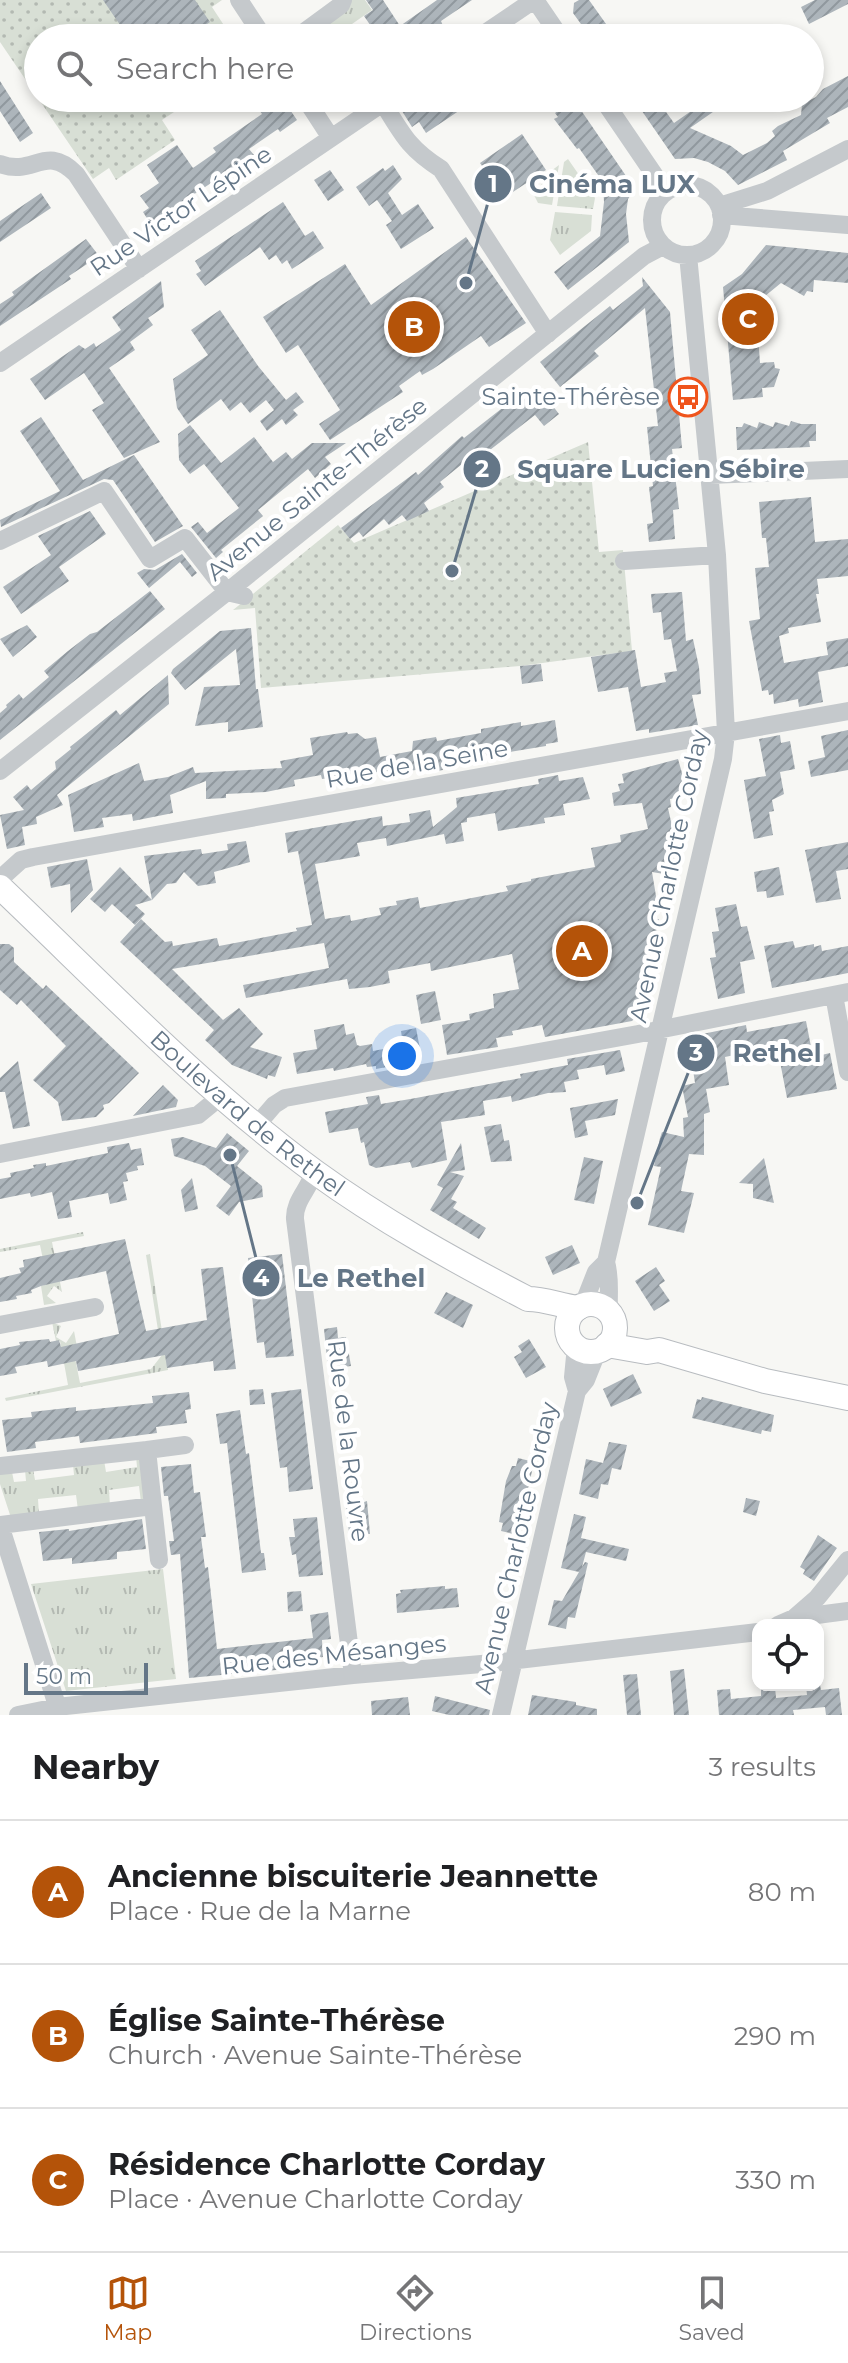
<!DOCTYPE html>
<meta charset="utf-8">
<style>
body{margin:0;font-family:Montserrat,sans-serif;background:#f2f2f2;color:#202124}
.controls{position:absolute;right:24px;bottom:24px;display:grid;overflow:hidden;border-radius:16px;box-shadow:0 4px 12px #0003}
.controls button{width:72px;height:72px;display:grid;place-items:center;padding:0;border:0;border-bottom:2px solid #e0e0e0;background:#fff;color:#202124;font:40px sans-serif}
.scale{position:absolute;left:24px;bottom:20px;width:124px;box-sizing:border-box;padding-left:8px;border:4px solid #647687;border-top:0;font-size:22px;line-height:28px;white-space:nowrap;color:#647687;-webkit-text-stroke:6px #fff;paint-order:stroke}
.you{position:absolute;left:402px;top:1056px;width:28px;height:28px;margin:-20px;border:6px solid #fff;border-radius:50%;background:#1a73e8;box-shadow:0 0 0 12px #1a73e833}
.badge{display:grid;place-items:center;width:52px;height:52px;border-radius:50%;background:#b45309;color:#fff;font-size:26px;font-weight:700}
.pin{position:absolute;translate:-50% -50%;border:4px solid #fff;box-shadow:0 2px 8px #0006}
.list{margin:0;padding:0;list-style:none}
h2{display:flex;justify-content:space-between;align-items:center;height:104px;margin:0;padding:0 32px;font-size:34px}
h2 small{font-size:26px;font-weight:400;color:#757577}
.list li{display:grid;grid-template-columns:52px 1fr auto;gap:24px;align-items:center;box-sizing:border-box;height:144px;padding:0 32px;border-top:2px solid #e0e0e0}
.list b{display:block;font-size:30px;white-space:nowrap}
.list p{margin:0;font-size:26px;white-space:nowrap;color:#757577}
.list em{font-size:26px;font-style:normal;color:#757577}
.icon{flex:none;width:44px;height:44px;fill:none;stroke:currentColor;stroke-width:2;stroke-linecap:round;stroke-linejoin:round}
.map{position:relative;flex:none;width:848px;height:1715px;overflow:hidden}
.search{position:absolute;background:#fff;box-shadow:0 4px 12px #0003;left:24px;right:24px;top:24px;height:88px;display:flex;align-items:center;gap:20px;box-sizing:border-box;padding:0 28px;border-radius:44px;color:#757577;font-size:30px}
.sheet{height:536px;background:#fff}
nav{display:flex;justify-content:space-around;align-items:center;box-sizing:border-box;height:112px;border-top:2px solid #e0e0e0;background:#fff;font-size:22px;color:#757577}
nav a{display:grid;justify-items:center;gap:4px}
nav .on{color:#b45309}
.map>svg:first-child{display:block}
.grass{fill:url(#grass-tufts)}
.park{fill:url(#park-dots)}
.garden{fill:#d8dfd5}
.building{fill:url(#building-hatch)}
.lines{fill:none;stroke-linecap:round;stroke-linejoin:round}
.major-casing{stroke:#b8bcc0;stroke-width:26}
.minor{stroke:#c5c9cc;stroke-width:18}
.major{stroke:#fff;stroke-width:24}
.labels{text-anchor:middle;stroke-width:8;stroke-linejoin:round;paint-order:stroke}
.street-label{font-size:24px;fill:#647687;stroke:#fff}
.poi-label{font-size:24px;fill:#647687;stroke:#fff;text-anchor:end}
.leader{fill:none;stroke:#647687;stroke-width:3}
.callout-dot{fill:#647687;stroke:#fff;stroke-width:3}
.mark-label{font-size:24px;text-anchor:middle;font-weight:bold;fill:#fff}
.callout-label{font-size:26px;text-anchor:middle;font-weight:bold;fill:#647687;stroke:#fff;stroke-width:8;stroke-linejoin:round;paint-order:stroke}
</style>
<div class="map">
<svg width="848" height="1715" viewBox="0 0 848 1715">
<defs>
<pattern id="grass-tufts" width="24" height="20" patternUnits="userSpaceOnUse" patternTransform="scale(2)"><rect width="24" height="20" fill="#d8dfd5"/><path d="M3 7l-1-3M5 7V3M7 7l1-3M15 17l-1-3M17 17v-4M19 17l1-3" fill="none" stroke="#b3b9b2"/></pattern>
<pattern id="park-dots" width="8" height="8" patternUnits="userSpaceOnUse" patternTransform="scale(2)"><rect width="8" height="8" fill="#d8dfd5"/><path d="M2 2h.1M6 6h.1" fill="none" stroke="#b3b9b2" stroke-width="1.8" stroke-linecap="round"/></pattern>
<pattern id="building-hatch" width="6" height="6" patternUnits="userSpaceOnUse" patternTransform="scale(2)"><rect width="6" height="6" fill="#adb5bb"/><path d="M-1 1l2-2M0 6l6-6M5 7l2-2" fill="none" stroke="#90989e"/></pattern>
</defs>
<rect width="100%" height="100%" fill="#f7f7f4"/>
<path class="grass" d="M349,0H365L372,10L332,38H307Z
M568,159L595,198L593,209L557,206L564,162Z
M559,165L552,205L538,203L534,195L551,171Z
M555,212L592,215L591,231L560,255L550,240Z
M83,1232L84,1236L52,1242L62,1292L54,1286L47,1296L56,1303L44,1305L41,1286L48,1284L40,1245L0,1252V1249Z
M150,1254L168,1370L6,1401L5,1398L68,1385L60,1341H56L52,1322L61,1326L56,1337L66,1343L74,1331L77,1347L73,1348L80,1383L151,1369L162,1355L146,1255Z
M141,1455L145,1502H141L139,1486L109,1490L110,1506L78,1510L76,1495L38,1499L39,1515L11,1518L0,1484V1473L12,1472L14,1482L26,1481L25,1470L33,1469L35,1480L74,1475L73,1464L104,1460L106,1472L137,1467L136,1456Z
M163,1569L176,1679L66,1691L31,1584Z"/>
<path class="park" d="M0,0H222L212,7L229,33L240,27L248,38H38V98L0,42Z
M38,98H195L162,120L175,140L116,180L109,168L93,179Z
M588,442L599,552L623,550L632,651L520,666L261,688L255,608L233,610L338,525L354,543Z"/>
<path class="garden" d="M79,98H128L94,120Z"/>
<path class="building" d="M103,0H195L210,22L195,32L199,38H129Z
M366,0H383L400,26L437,0H472L441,21L448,38H441L431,26L413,38H379L364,16L373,10Z
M579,0H589L616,38H591L573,13L574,3Z
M815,0H848V4L809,24L801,7Z
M848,76V107L827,118L830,123L783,151L787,160L738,185L725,171L708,162L694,158L675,159L633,98H656L674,123L710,98H733L690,128L731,146L743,155L767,143L775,136L772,131L778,126L801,115L802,104L816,97L823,89Z
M0,81L33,133L20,142L0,111Z
M251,98H282L297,120L280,132L278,129L249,149L254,155L150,223L143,212L149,208L140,196L159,183L147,165L177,145L193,168L216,152L213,148L262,114Z
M420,98H478L426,133L419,122L412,127L402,111Z
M574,100L635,189L628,199L626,214L629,242L568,290L554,272L600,236L604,202L603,182L579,148L577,149L554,119L558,117L555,113Z
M522,134L546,170L504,198L480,163Z
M393,165L402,179L388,193L402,215L418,204L434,228L401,249L386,225L392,221L377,200L369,206L356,187L383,168L385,171Z
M330,170L344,190L328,201L314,180Z
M41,193L51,208L0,242V221Z
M283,202L305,236L313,231L324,248L292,269L287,260L282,264L276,255L269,260L260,247L205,286L196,274L201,271L195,261Z
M466,237L526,323L489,347L481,336L433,369L422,375L420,371L399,386L403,392L330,440L319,424L340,410L298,345L286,353L263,317L345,264L371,305Z
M86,239L99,256L69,276L71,279L0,326V304L14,295L12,292Z
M766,245L848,253V283L814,280L813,292L807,291L804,296L781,283L760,300L774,326L769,328L770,334L758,335L760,363L774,362L775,368L780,369L774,387L762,388L763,397L733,400L723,287L742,274Z
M642,277L670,312L682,448L672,449L679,509L673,510L675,539L649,542L647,524L653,523L649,487L653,486L647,427L658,426L645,308L594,351L599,356L560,387L540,362L610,306L613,310L643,286Z
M161,281L164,307L148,318L153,325L130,342L135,350L109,368L160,442L124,458L92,410L104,403L84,373L45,400L30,379L79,345L85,349L94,343L96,347L121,330L112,317Z
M220,310L258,366L286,400L296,392L304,402L293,410L298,415L286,425L282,419L267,431L260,421L274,410L266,400L250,413L241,402L230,411L221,399L188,424L177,408L173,379L208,355L191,330Z
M539,388L559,414L544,426L535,415L477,460L473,455L440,482L444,487L424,503L429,511L407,521L402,515L389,525L384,519L363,537L359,532L350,539L341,528L416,472L418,475L462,436L464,438L514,399L518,404Z
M41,417L83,480L134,455L183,526L155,542L113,480L104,479L1,527L0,520L60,491L20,431Z
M791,421L801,424H816V441H809L810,447L737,450L736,427H742L744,423L757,428L759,422L773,427L775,422L789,426Z
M190,425L221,463L254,437L273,462L286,452L292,459L312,443H346L325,457L331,464L315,478L308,469L258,510L263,516L221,550L223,552L216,558L191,527L198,522L207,533L239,508L204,464L190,474L179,460L178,434Z
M811,497L815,542L848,539V576L817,579L819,594H816L821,622L788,628L789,633L779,636L784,663L828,655L826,642L848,638V666L818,672L823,702L799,707L798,699L774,704L773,694L769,695L768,690L762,691L749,621L760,619L755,568L769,567L766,538H762L759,502Z
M90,511L106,534L59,567L69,581L21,614L3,587L51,555L38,536Z
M182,554L197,573L192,577L180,562L149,588L137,573L144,569L155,570Z
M150,591L165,609L0,740V713L7,707L6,705L19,694L23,699L49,677L44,671L68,651L90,634L97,632Z
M682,592L686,641L693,639L699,667L701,694L692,695L698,725L649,733V729L636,731L628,687L598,692L591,657L635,650L641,687L666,682L664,673L677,671L671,639L664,640L661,612L653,613L651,594Z
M27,625L37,637L13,657L0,639Z
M251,628L256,689H258L263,727L228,732V722L195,726L204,687L240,685L236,649L185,690L171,673L173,669L220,631Z
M541,664L543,681L522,684L520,666Z
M168,675L169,704L57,795L63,805L36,817L37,824L22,827L25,845L7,849L0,815L24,810L13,797L27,785L31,790L56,769L55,762L71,749L70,747L116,710L120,715Z
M555,720L558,742L546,744V746L441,763L443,770L430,772V768L402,772V770L392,772L391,770L358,775L357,773L322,779L321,775L294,780L295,786L266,792L226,794V798L206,799V781L170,795L173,813L133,821L132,814L102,818L104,827L74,832L68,795L139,763L144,781L168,777L193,767L195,773L282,768L280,761L313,755L310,738L347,732L348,734L357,733L365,739L376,737L380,757L412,751L413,741L436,737L437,741L481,733V729L521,722V726Z
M848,730V770L811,777L808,761L825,757L821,736Z
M780,735L781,743L790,741L795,769L780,772L784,794L772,800L774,811L769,812L773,835L754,839L744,780L766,776L759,739Z
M678,759L684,780L680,797L670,799L671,807L668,808L674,835L679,834L670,875L652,872L656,896L650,922L659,919L637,1016L632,1021L545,1037L542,1025L512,1031L513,1035L496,1038L498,1047L447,1055L442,1025L470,1020L469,1014L494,1008L493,994L519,989L512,954L431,971L430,963L388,971L390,983L370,987L349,989L347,979L246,998L243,985L329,968L324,943L172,969L223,1020L239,1008L263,1034L250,1047L282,1057L275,1077L268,1075L267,1079L232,1065L205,1040L214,1030L120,942L141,919L165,942L172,941L173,946L217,938L219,946L297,931L296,928L312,925L298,851L288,853L285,833L382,816L383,826L410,822L409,814L430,810L433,827L457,807L456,798L539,784L538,779L558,775L559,781L583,777L590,799L563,804L565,815L544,818L545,823L498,831L495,813L467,818V822L461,823L464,841L446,844L444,834L387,846L386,838L357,843L360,856L315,864L325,919L350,915L351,921L381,915L379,908L397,905L396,901L418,897L420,908L508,891L506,886L531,881V879L595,867L591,848L621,842L620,835L648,829L642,803L614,806L612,793L620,791L618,784L624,783L622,774Z
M246,841L250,862L214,872L216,883L198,886L184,872L176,883L167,884L152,900L144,856L201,849L202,854L228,850L227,844Z
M848,842V869L836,871L841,899L816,903L805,850Z
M87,859L93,890L71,913L70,884L51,888L47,867Z
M120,867L152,900L135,905L145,914L135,925L112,904L105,912L90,899Z
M779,867L784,895L767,898L766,891L757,892L754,872Z
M736,904L741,927L747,926L755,959L740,962L745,993L718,999L710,958L716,957L712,932L719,931L715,908Z
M793,941L795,948L814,944V947L821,945L822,951L848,946V973L772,988L764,946Z
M0,944H9L14,948V962L43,989L46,985L139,1073L109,1103L103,1105L104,1109L96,1117L62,1121L58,1102L33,1080L66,1046L21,1000L17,1005L0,990Z
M435,991L441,1020L421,1024L416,995Z
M806,1021L813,1057L830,1053L837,1089L787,1098L777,1046L725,1057L729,1085L706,1089L710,1112L704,1114V1155L689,1154L681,1191L694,1193L684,1233L648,1225L661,1167L654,1166L660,1138L662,1132L684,1137L683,1118L688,1117L682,1086L695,1083L688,1037L746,1025L747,1032Z
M344,1024L346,1035L354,1033L357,1045L360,1046L372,1044L373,1051L399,1046L403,1064L376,1069V1066L367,1067L366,1064L334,1071L333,1068L297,1074L293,1053L317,1049L314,1030Z
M416,1028L420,1049L404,1052L401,1031Z
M620,1050L625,1071L606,1075L604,1065L577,1070L579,1079L564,1082L566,1092L548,1093L512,1102L511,1096L483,1101L485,1115L441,1122L447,1160L412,1168L410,1162L376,1168L369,1165L364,1142L361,1143L358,1128L329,1133L325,1112L368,1104L366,1097L379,1095L381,1104L416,1098L521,1078L520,1074L568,1065L567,1059Z
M18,1061L30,1126L13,1129L5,1092H0V1078Z
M163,1085L178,1100L176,1107L133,1116Z
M618,1099L615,1115L585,1121L588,1135L575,1138L570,1108Z
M501,1124L504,1141L509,1140L512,1161L491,1162L484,1127Z
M227,1133L249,1151L237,1166L262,1186L263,1197L239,1202L229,1216L216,1206L231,1186L205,1166L174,1156L171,1139L183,1137L216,1148Z
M129,1143L131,1150L141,1148L144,1165L137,1166L138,1170L126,1173L128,1181L123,1182L127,1200L110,1204L108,1193L69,1201L72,1217L58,1219L52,1192L31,1197L30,1193L0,1199V1179L11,1177L10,1173L34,1168L33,1165L46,1163V1166L108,1153L107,1147Z
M461,1143L465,1170L450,1172L464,1176L451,1199L457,1202L453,1208L486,1228L479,1239L430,1210L443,1188L437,1185Z
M584,1157L603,1161L594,1204L574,1200Z
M764,1158L774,1203L753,1198V1184L739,1183Z
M192,1178L198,1209L185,1212L181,1190Z
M125,1239L146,1331L207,1320L201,1269L223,1267L236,1369L214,1371L213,1361L167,1368L165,1355L78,1371L76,1361L48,1367L47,1361L15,1367L17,1373L0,1376V1349L20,1345L19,1342L49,1339L50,1342L59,1340L61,1347L119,1334L106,1271L41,1286L31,1290L32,1293L16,1296L17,1299L0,1302V1278L21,1273L19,1268L24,1267L23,1260Z
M572,1245L580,1263L553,1275L545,1257Z
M282,1254L294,1356L266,1358L264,1342L257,1343L248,1258Z
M656,1267L665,1281L659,1285L670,1301L654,1311L635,1281Z
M446,1292L473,1305L463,1328L434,1313Z
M337,1327L338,1338L346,1337L351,1366L328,1369L324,1329Z
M529,1339L546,1367L526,1378L514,1357L522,1352L518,1346Z
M633,1374L642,1393L611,1407L603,1389Z
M263,1389L265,1404L250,1405L249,1390Z
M301,1389L313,1489L289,1492L287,1467L280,1468L271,1393Z
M189,1392L191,1409L185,1410L187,1423L156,1427L157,1433L80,1443L79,1436L35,1442L36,1448L7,1452L2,1420L32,1417L31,1412L76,1407V1411L153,1403L152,1396Z
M702,1397L774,1415L771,1432L762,1430L761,1434L692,1418L697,1399L701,1400Z
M240,1410L246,1454L249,1453L261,1553H264L266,1570L242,1573L227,1443L220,1444L216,1414Z
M609,1442L627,1445L621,1470L612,1468L608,1485L601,1484L598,1499L579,1494L586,1459L603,1463Z
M518,1458L534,1462L518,1535L501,1531L503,1523L499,1522L506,1481L512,1466H516Z
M191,1464L194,1493L200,1492L206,1537H201L205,1568L208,1567L217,1649L313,1638L310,1615L328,1612L331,1639L322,1640L323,1657L309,1659V1667L189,1678L180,1554L171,1555L169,1541H174L168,1496H164L161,1467Z
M363,1498L364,1502L367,1501L370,1534H367L368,1538L350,1540L345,1500Z
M746,1498L760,1501L756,1516L743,1512Z
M574,1514L586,1517L581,1538L629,1549L626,1561L586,1552L582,1567L585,1562L588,1563L575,1618L568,1617L566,1629L548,1625L554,1600L562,1601L579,1572L561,1568Z
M317,1517L323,1575L299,1577L296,1554L292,1555L289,1537H295L293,1519Z
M142,1519L146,1549L117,1552V1559L72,1564V1558L43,1561L39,1532L69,1529V1531Z
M818,1535L837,1548L814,1581L803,1574L805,1570L800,1567Z
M445,1586V1589L457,1588L459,1607L397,1613L396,1594L401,1593L400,1590Z
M301,1591L303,1611L288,1612L287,1592Z
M684,1669L689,1715H674L670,1671Z
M637,1674L641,1715H627L623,1675Z
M806,1685H820L821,1690L839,1688L842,1715H826L825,1707L793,1710L794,1715H719L717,1690L730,1689L731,1699L761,1696V1689L775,1687L776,1698L807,1695Z
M532,1695L576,1702V1705L597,1709V1715H528Z
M435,1696L490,1710L489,1715H449L432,1711Z
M408,1697L410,1715H372L371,1701Z"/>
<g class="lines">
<defs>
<g id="major">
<path id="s1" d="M0,887C102,984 201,1088 315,1172C381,1220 455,1261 528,1299C545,1299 561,1306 578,1308"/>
<circle cx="591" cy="1328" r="24"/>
<path d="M607,1345L647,1352L659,1350L765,1381L848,1398"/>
</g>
</defs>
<use href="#major" class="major-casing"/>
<path class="minor" d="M239,0L264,38
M535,0L561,38
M296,38L341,5L343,0
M478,38L534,0
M305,98L331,138
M602,98L666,192
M383,103C402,134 409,149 441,169L548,334
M0,164C34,177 45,143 76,174L139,269
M652 220a35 35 0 1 1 70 0a35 35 0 1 1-70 0Z
M719,206L767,191L848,149
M721,215L848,225
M0,363L390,98
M710,475L848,469
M0,541L104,491L150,559L185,538L227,592L244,596
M624,561L717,555
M0,771L227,592L644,256L663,246
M0,879L21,860L33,857L848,711
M834,995L848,1072
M256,1126L274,1105L285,1098L638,1034L848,992
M0,1154L198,1115L220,1097
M314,1171C310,1189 294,1200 295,1219L353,1675
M583,1305L596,1272L606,1262
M609,1313C608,1295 611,1279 606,1262L723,759L726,733L717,555L688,255
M0,1325L95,1307
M576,1346L573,1377L577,1391
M147,1450L185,1445
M0,1466L147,1450L153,1506L0,1525
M153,1506L159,1560
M0,1525L60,1715
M794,1618L817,1598L848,1560
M778,1625L794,1618L848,1611
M18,1715L57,1707L353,1675L493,1663L758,1632
M501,1715L577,1391L586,1380L598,1350"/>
<use href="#major" class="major"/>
</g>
<defs>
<symbol id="bus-ring" viewBox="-11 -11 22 22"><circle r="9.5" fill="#fff" stroke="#ef541c" stroke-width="1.5"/><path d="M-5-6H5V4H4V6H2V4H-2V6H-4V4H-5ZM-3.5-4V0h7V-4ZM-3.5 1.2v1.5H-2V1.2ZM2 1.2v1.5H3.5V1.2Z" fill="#ef541c"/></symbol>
</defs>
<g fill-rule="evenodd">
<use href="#bus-ring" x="666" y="375" width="44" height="44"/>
</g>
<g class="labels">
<g class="street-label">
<text transform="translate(181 211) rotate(-34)" y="8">Rue Victor Lépine</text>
<text transform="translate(317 489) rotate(-39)" y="8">Avenue Sainte-Thérèse</text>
<text transform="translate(417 764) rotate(-10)" y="8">Rue de la Seine</text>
<text transform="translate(669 876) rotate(-78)" y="8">Avenue Charlotte Corday</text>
<text dy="8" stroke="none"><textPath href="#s1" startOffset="336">Boulevard de Rethel</textPath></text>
<text transform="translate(348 1441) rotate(83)" y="8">Rue de la Rouvre</text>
<text transform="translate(516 1548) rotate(-77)" y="8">Avenue Charlotte Corday</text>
<text transform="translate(334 1655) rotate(-6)" y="8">Rue des Mésanges</text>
</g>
<g class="poi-label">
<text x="660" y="405">Sainte-Thérèse</text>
</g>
</g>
<path class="leader" d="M466 283L493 184M452 571L482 469M637 1203L696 1053M230 1155L261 1278"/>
<g class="callout-dot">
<circle cx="466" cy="283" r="8"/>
<circle cx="452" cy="571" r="8"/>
<circle cx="637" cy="1203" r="8"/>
<circle cx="230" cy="1155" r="8"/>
<circle cx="493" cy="184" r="20"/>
<circle cx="482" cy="469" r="20"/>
<circle cx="696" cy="1053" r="20"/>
<circle cx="261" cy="1278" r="20"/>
</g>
<g class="mark-label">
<text x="493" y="192">1</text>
<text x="482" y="477">2</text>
<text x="696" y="1061">3</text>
<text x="261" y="1286">4</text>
</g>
<g class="callout-label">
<text x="612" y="193">Cinéma LUX</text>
<text x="661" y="478">Square Lucien Sébire</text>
<text x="777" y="1062">Rethel</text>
<text x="361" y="1287">Le Rethel</text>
</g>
</svg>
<div class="controls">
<button><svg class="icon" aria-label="locate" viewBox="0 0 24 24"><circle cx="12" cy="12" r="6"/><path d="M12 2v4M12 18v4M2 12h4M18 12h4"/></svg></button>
</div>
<div class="scale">50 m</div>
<div class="you"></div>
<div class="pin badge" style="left:582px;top:951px">A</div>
<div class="pin badge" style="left:414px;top:327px">B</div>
<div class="pin badge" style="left:748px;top:319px">C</div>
<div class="search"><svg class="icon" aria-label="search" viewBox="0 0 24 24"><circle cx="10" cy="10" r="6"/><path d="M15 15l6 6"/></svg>Search here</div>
</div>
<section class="sheet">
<h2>Nearby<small>3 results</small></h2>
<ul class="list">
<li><span class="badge">A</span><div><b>Ancienne biscuiterie Jeannette</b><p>Place · Rue de la Marne</p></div><em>80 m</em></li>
<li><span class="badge">B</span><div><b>Église Sainte-Thérèse</b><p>Church · Avenue Sainte-Thérèse</p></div><em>290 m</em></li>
<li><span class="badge">C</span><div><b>Résidence Charlotte Corday</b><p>Place · Avenue Charlotte Corday</p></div><em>330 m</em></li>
</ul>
</section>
<nav>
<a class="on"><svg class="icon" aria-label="map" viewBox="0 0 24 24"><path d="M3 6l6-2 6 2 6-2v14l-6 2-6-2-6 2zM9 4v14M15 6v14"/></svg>Map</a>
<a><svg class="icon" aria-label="directions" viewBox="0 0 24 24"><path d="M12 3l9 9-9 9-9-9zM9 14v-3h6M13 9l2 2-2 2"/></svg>Directions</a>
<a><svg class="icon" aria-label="saved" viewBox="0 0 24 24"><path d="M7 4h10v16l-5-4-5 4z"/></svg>Saved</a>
</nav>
